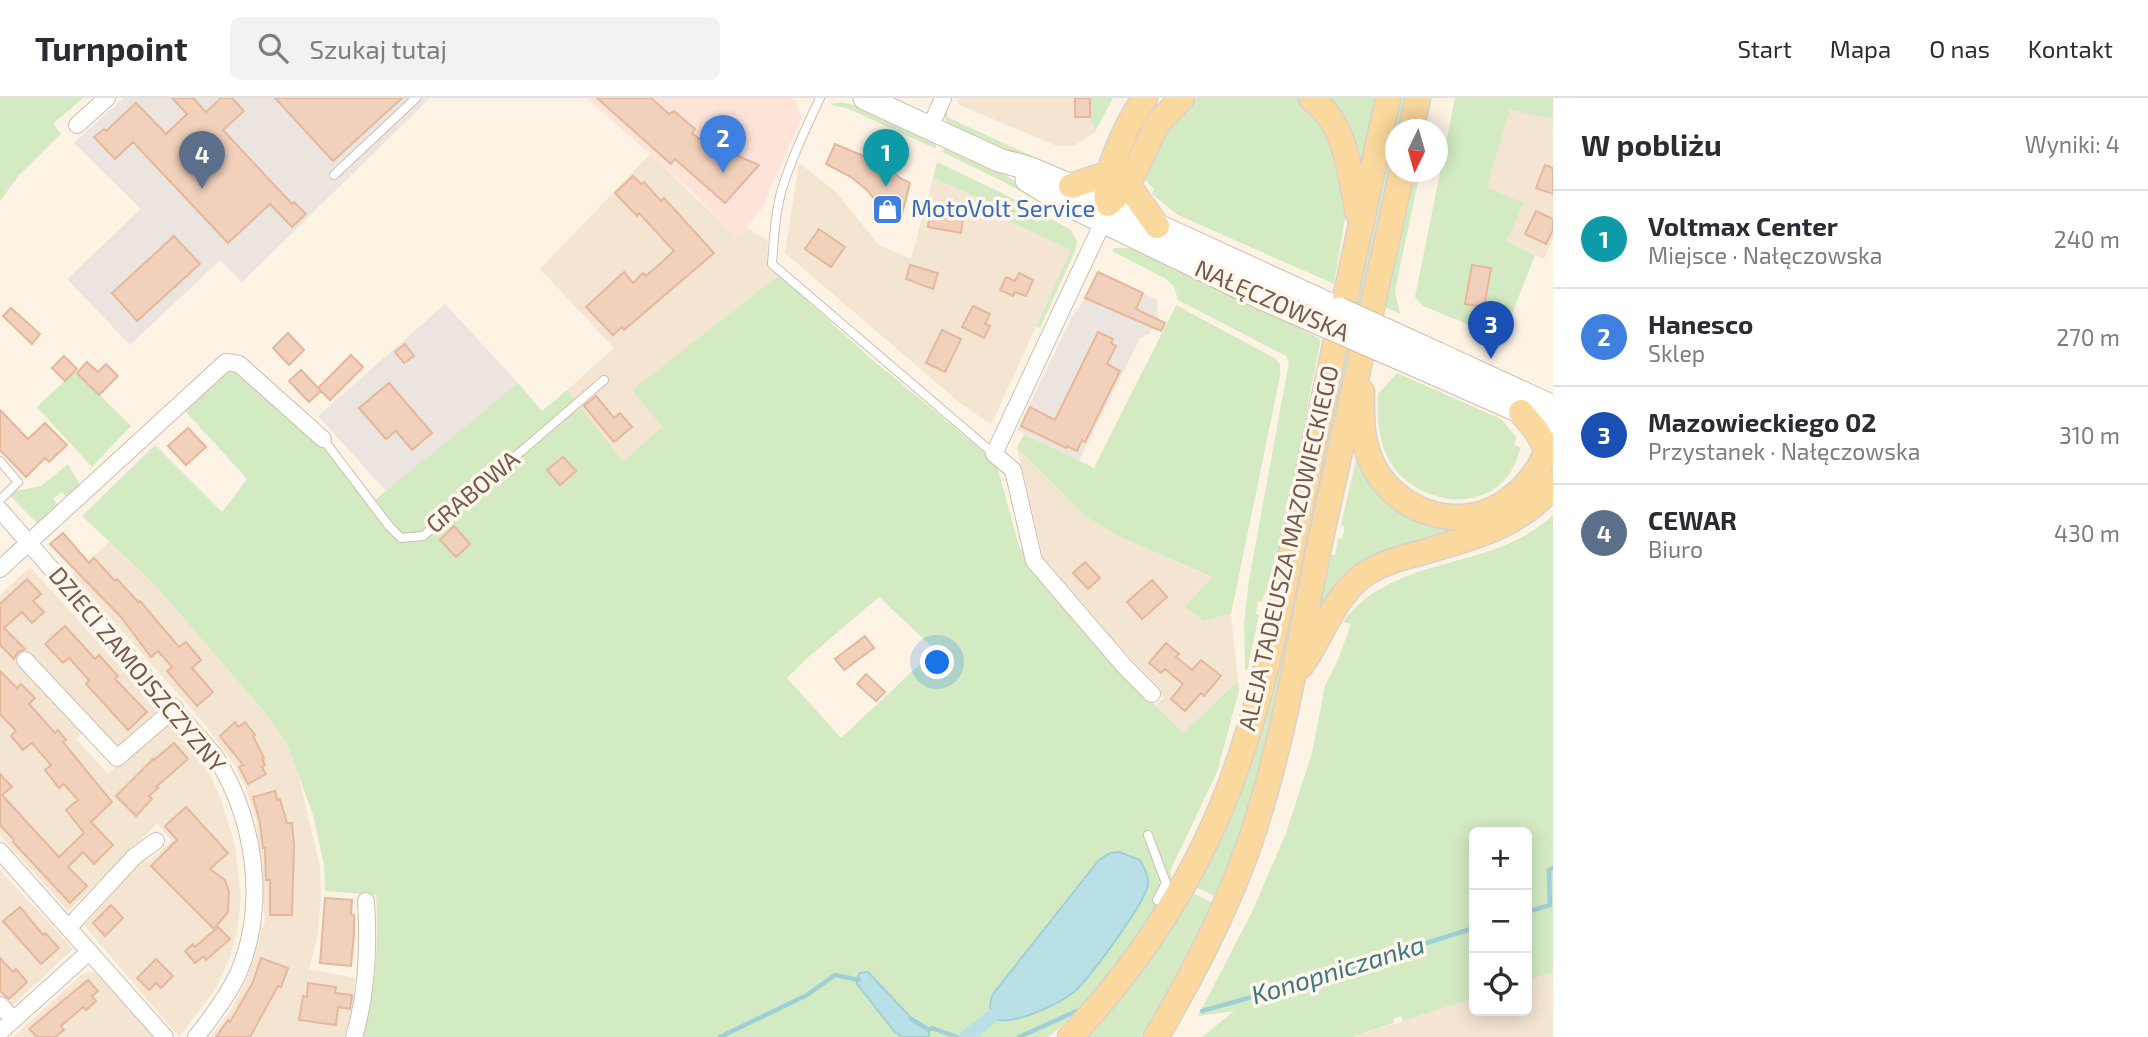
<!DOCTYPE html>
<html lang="pl">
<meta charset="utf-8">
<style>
body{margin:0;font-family:"Exo 2",sans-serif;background:#f2f2f3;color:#2b2b33}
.controls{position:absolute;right:21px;bottom:21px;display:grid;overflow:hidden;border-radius:10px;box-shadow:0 4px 18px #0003}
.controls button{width:63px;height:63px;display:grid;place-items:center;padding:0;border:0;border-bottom:2px solid #e1e1e2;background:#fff;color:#2b2b33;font:35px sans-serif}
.compass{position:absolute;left:1385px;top:21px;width:63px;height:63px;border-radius:50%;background:#fff;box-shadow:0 4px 18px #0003;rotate:185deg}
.you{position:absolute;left:938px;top:565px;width:24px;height:24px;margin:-18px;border:5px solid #fff;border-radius:50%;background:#1a73e8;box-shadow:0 0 0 10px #1a73e833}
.badge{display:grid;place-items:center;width:46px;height:46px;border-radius:50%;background:#e76c49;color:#fff;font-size:23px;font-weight:700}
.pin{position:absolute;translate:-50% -58px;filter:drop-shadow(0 2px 4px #0008)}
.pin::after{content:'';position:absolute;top:37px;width:24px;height:21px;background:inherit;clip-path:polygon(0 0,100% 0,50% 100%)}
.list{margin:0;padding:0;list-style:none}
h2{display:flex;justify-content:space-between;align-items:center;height:91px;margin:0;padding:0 28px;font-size:30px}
h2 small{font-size:23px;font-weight:400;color:#7c7c81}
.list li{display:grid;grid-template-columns:46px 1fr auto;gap:21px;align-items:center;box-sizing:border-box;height:98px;padding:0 28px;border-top:2px solid #e1e1e2}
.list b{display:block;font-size:26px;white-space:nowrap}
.list p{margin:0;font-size:23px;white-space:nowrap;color:#7c7c81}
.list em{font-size:23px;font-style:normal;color:#7c7c81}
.icon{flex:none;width:38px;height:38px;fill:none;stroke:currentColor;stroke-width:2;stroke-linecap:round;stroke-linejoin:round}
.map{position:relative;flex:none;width:1553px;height:939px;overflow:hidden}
header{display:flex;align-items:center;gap:42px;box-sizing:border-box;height:98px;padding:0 35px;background:#fff;border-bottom:2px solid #e1e1e2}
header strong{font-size:33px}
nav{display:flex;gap:38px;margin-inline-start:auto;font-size:24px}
.search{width:490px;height:63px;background:#f2f2f3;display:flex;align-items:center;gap:18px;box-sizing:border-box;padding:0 24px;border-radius:10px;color:#7c7c81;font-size:26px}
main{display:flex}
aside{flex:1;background:#fff}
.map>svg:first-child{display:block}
.residential{fill:#f4e5d3}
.commercial{fill:#fde3d8}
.industrial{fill:#ece5df}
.green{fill:#d3eac3;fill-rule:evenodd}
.water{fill:#b9e0e6;stroke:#9fd0d8;stroke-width:2}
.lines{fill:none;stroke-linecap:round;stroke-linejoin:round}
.stream{stroke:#9fd0d8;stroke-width:4.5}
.canal{stroke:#b9e0e6;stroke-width:14}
.building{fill:#f2d1bc;stroke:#e5b89c;stroke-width:2}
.lane-casing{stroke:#d0bdae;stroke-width:10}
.street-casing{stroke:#d0bdae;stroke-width:18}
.secondary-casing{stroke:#d3bdab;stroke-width:25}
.primary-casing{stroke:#d9d1cc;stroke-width:27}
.lane{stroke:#fff;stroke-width:8}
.street{stroke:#fff;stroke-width:16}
.secondary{stroke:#fff;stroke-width:23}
.primary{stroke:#fbd89d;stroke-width:24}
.secondary-bridge-casing{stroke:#d3bdab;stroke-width:25;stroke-linecap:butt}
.secondary-bridge{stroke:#fff;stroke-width:23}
.labels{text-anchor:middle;stroke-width:7;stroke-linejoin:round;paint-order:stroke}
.shop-label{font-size:24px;fill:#366cbe;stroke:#fff7eb;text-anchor:start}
.street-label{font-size:24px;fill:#76594a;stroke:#fff7eb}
.water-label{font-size:26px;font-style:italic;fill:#407782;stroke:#fff7eb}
</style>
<header>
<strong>Turnpoint</strong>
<div class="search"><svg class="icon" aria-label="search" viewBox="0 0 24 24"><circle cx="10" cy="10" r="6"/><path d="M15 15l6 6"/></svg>Szukaj tutaj</div>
<nav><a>Start</a><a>Mapa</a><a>O nas</a><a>Kontakt</a></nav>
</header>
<main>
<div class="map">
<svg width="1553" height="939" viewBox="0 0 1553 939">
<rect width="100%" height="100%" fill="#fcf3e5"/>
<path class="residential" d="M959,0H1090V19L1095,34L1074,48H1057L957,6Z
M1510,12L1553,21V141L1544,161L1505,143L1487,89Z
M650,56L737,139L746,129L768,143L767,163L779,177L633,292L662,329L623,363L567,292L614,250L540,171Z
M799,65L835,93L879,147L911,161L933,80L1001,111L998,118L1071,152L991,327L959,304L785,155Z
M1017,350L1088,420L1116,437L1213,480L1205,523L1231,516L1238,583L1183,635L1155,607L1164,600L1129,564L1044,463Z
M109,444L156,488L262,611L287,645L298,676L320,768L321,794L318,836L309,871L355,880L352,913L344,939H210L230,914L246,883L265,823L256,722L246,691L233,665L206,628L72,476Z
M30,469L159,612L117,648L24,552L15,562L84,633L76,641L108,676L169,622L208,671L221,702L235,747L241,801L237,834L230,859L215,892L179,939L84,827L143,762L148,764L172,743L157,726L68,813L0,737V497Z
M0,772L73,851L12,908L0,895Z
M91,874L100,876L154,939H13L81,877Z
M1553,874V939H1353L1474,900V913H1527V882Z"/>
<path class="commercial" d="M587,0H791L795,2L802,19L761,112L737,139L689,91Z"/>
<path class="industrial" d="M123,0H430L242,184L220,162L130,247L67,181L141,111L74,45Z
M1098,174L1157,202L1158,219L1149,236L1140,240L1079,363L1017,332L1071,221L1085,200Z
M445,206L518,285L386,393L318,318Z"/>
<path class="green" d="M0,0H83L53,26L61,36L19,77L0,103Z
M1090,0H1113L1095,34L1090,19Z
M1197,0H1297L1320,20L1346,91L1345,120L1334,186L1178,117L1152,96L1154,91L1143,79L1159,41Z
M1322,0H1380L1362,84Z
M1397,0H1407L1400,31L1395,32V52L1254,704L1216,799L1195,789L1220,732Z
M1455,0H1553V21L1510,12L1487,89L1524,105L1506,143L1535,157L1510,221L1482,232L1423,208L1415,199Z
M842,4L858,8L936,44V51L849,11L829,6Z
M944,13L948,15L947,19L1060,71L1024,62L950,27L945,21Z
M947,49L1005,77L1046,102L1044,106L1002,83L942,54Z
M937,64L1006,97L1071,132L1077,144L1075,153L1040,230L1036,229L1071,152L998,118L1001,110L933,80Z
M1414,74H1420L1395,193L1400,216L1385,209Z
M1114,150H1137L1321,241L1308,304L1284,449L1269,492H1266L1262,504L1258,503L1256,516L1259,517L1247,573L1245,570L1244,525L1249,482L1289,264L1286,258L1178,202L1174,188L1166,181L1112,153Z
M779,177L868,258L996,364L1019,448L1050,493L1120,572L1183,635L1238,583L1239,593L1217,674L1170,773L1172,782C1137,838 1100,898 1048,939H362C376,893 379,845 376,797L325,793L324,767L313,717L287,645L262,611L156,488L82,418L155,347L222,414L247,381L179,306L226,264L312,331L371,405L518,285L542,313L567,292L623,363L662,329L632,292ZM879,499L935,552L841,640L787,580L805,562Z
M1176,207L1276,261L1280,267V278L1231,516L1204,523L1185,509L1212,479L1116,437L1088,420L1017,350L1024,336L1094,370Z
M75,273L131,328L92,369L37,309Z
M1397,275L1501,321L1517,340L1514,347L1521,350C1517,359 1514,372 1507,379C1474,419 1409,401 1388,360C1378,340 1377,318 1378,296Z
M1357,357L1443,426L1553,368V371L1520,408L1389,457L1319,514L1314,507L1331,457H1335L1338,440L1342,441L1345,429L1341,427Z
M68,366L80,387L70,403L62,394L53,401L61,411L39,427L10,398L15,393L41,388Z
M1553,417V874L1527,882V734H1474V900L1403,923L1401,918L1393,921L1394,925L1352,939H1202L1234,913L1198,918L1252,814L1286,735L1312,655L1325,588L1337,564L1351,526L1343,524C1393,455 1494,474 1553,417Z
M1191,794L1215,806L1158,913L1141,939H1087L1136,882L1158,851Z"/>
<path class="water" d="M1119,754L1140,762C1144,770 1149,778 1148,787C1145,805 1089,881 1074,894C1059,906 1013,928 995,921C989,912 989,906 993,896L1099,762L1110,755Z
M868,874L913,922L929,932V939H902L894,933L857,886V880L860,875Z"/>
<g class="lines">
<path class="stream" d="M1527,814L1550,807L1549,772L1553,770
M1202,913L1284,890L1474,830
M911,921L929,932L932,930L957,939
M720,939L807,897L835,877L859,882
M1019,939L1079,912"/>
<path class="canal" d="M966,939L993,918"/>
</g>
<path class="building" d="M172,0H193L206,14L221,0H232L244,13L223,32L292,106L294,104L306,116L292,129L270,106L228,145L133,44L115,61L94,39L104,31L106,33L136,5L166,36L187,16Z
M275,0H402L333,63Z
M597,0H651L669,16L674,13L695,31L692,35L722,59L736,57L759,67L725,105L675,61L671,66Z
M1075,0H1090V19H1075Z
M835,46L885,67L900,80L910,85L901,120L895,121L892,124L867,92L851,79L826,66Z
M1545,67L1553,70V96L1536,90Z
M633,78L641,86L644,84L661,103L664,100L714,155L624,232L622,229L613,237L586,209L624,174L633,185L643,175L646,178L674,153L639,115L637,118L615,95Z
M931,107L956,112L955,118L963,120L961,135L928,129Z
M1536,113L1553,121V132L1546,146L1525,136Z
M819,131L845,149L831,169L805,151Z
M174,138L200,166L137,223L112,195Z
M910,167L938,175L933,191L906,181Z
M1472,167L1491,170L1484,209L1465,206Z
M1098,174L1143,195L1136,211L1165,225L1161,233L1085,200Z
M1019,175L1033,182L1026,198L1015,194L1013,198L1000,192L1006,179L1015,183Z
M973,208L990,216L985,226L990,228L984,240L962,229Z
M11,210L40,236L32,246L3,218Z
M942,232L961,241L945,274L926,265Z
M1098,234L1113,241L1111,245L1116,248L1107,266L1120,273L1085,344L1082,342L1077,353L1067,348L1066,350L1021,328L1030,309L1055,322Z
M288,235L304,252L289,267L273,250Z
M405,246L414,258L404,265L395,254Z
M351,257L363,269L330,302L318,290Z
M64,258L77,271L65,283L52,270Z
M87,264L98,274L106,266L118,278L99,297L77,275Z
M301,272L321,293L309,304L289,283Z
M389,285L432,335L412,352L396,333L386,341L359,310Z
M596,298L614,320L620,315L632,329L614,344L584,308Z
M0,312L28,341L45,325L67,347L49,364L45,360L26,379L0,352Z
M188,330L206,349L186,367L168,348Z
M563,359L576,373L560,387L547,372Z
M454,428L470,446L456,459L440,442Z
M63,435L89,465L94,460L115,483L117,481L138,504L140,503L179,549L186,544L201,562L192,570L213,594L197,608L167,573L172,569L158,553L151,559L121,519L50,446Z
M1085,464L1100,480L1088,491L1073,475Z
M27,481L41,496L33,503L44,514L32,525L22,514L4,530L25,551L17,555L14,561L0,547V506Z
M1152,482L1167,499L1142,521L1127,504Z
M65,528L95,561L99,557L118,578L115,581L147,614L128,632L86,586L89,582L69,560L63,565L45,546Z
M865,538L874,550L844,572L835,561Z
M1166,545L1179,556L1176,559L1192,572L1201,562L1221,578L1204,598L1201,595L1185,613L1171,601L1183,586L1165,571L1161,575L1149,565Z
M0,573L17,590L21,586L35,600L29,606L55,635L58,632L66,642L63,644L112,704L91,724L113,747L94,766L83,754L68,769L87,788L70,805L13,744L14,742L0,727V676L12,689L2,697L59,759L84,735L66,712L78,702L64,686L59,690L45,672L51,667L32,645L23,652L11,638L16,633L0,616Z
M866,576L885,594L876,603L857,586Z
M235,624L238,629L245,624L255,637L253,638L264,660L262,661L265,667L262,669L266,676L248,686L239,669L243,667L220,638Z
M174,645L188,661L156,689L158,690L149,698L152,701L136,718L116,698L153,661L154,662Z
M275,693L277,702L280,701L287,725H292L294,747L292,817H270V782H266L265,750H263L260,725L253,699Z
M186,709L228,755L210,771L225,782L229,794L228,814L214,831L151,768L177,742L165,728Z
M325,800L352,802L351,816L354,817V835L351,868L320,865Z
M111,807L123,820L105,838L93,825Z
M20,809L43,837L45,835L59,850L41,866L3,823Z
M218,829L230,841L206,862L204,858L195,865L185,853L193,846L195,849Z
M0,860L13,874L16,871L27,884L9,901L0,893Z
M261,860L288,870L281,889L278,888L250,939H216L228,922L230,924L253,884Z
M156,861L173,878L161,890L156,885L149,892L137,880Z
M88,882L98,893L92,898L96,903L86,912L83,909L61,928L64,932L55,939H37L29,931Z
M308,885L336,889L335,895L352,897L350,911L338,909L336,927L299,922L303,898L307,899Z"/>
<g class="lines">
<defs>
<path id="lane" d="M820,0C806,30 792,59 782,91C775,115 774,141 772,166L994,356
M334,77L416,0
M323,341L389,428L401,440L423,438L604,282
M0,363L18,384L0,402
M1148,737L1166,785L1157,802"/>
<path id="street" d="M77,27L107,0
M930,30L943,0
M1103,124L994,356L1013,372L1034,463L1125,569L1152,596
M0,412L215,658C255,721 268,806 238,876C227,899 212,919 196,939
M0,471L226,264L239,266L323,341
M25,562L117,660L175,610
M0,753L165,939
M69,829L135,758L156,743
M0,907L14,922
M0,934L89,854
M354,939C367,896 369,848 366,803"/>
<path id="secondary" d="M865,0L999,62L1031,71L1071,88L1339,211
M1027,82L1063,104L1262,200
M1440,257L1553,309
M1436,276L1553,328"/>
<path id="primary" d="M1145,0C1129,21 1099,82 1108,106L1128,87L1157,26L1182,0
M1311,0C1348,28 1349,74 1358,116
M1411,32L1418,0
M1128,87L1157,128
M1071,88L1107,76
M1362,294C1362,316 1361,337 1369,358C1388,410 1453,436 1501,407C1516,398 1530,384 1539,369C1544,361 1544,353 1553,347
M1521,314L1536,332L1547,351
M1301,568C1322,539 1332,502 1361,479C1376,467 1397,461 1416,456C1467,441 1518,431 1553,387
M1070,939C1143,863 1201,771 1236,671C1270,575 1287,473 1308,373C1335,249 1361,124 1388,0
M1156,939C1193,877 1226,813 1250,744C1284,644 1300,538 1322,435C1348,314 1376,194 1402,74"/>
</defs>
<use href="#lane" class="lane-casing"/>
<use href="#street" class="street-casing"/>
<use href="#secondary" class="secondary-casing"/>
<use href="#primary" class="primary-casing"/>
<use href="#lane" class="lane"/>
<use href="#street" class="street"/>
<use href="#secondary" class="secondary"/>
<use href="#primary" class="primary"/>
<defs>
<path id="secondary-bridge" d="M1262,200L1436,276
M1339,211L1440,257"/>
</defs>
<use href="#secondary-bridge" class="secondary-bridge-casing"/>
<use href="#secondary-bridge" class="secondary-bridge"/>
</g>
<defs>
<symbol id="shop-square" viewBox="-11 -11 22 22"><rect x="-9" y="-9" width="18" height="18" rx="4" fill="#3f7fe0" stroke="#fff7eb"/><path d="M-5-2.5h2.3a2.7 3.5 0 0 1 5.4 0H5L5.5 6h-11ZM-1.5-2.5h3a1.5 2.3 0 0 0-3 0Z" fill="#fff"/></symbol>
</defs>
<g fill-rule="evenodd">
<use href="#shop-square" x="870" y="94" width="35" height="35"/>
</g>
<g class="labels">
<g class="shop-label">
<text x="911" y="119">MotoVolt Service</text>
</g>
<g class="street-label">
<text transform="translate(1272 203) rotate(24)" y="8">NAŁĘCZOWSKA</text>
<text transform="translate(473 394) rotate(-40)" y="8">GRABOWA</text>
<text transform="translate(1289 450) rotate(-77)" y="8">ALEJA TADEUSZA MAZOWIECKIEGO</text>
<text transform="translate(137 572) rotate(50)" y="8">DZIECI ZAMOJSZCZYZNY</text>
</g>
<g class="water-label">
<text transform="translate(1338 872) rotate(-17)" y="9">Konopniczanka</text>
</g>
</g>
</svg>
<div class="controls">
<button>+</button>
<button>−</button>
<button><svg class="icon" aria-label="locate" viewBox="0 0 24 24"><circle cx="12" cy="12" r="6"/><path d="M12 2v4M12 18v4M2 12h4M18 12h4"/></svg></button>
</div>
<svg class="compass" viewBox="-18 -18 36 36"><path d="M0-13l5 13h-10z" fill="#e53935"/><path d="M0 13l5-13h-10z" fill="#7c7c81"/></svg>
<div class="you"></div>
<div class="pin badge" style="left:886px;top:89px;background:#0f9aa8">1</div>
<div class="pin badge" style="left:723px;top:75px;background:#3f7fe0">2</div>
<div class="pin badge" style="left:1491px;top:261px;background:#1a4fb4">3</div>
<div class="pin badge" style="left:202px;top:91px;background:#5c6f8a">4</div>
</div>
<aside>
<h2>W pobliżu<small>Wyniki: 4</small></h2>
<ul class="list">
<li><span class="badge" style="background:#0f9aa8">1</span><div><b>Voltmax Center</b><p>Miejsce · Nałęczowska</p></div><em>240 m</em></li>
<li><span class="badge" style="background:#3f7fe0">2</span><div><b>Hanesco</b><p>Sklep</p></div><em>270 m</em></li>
<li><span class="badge" style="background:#1a4fb4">3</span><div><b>Mazowieckiego 02</b><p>Przystanek · Nałęczowska</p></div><em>310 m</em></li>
<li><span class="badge" style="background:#5c6f8a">4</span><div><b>CEWAR</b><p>Biuro</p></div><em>430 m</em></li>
</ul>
</aside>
</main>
